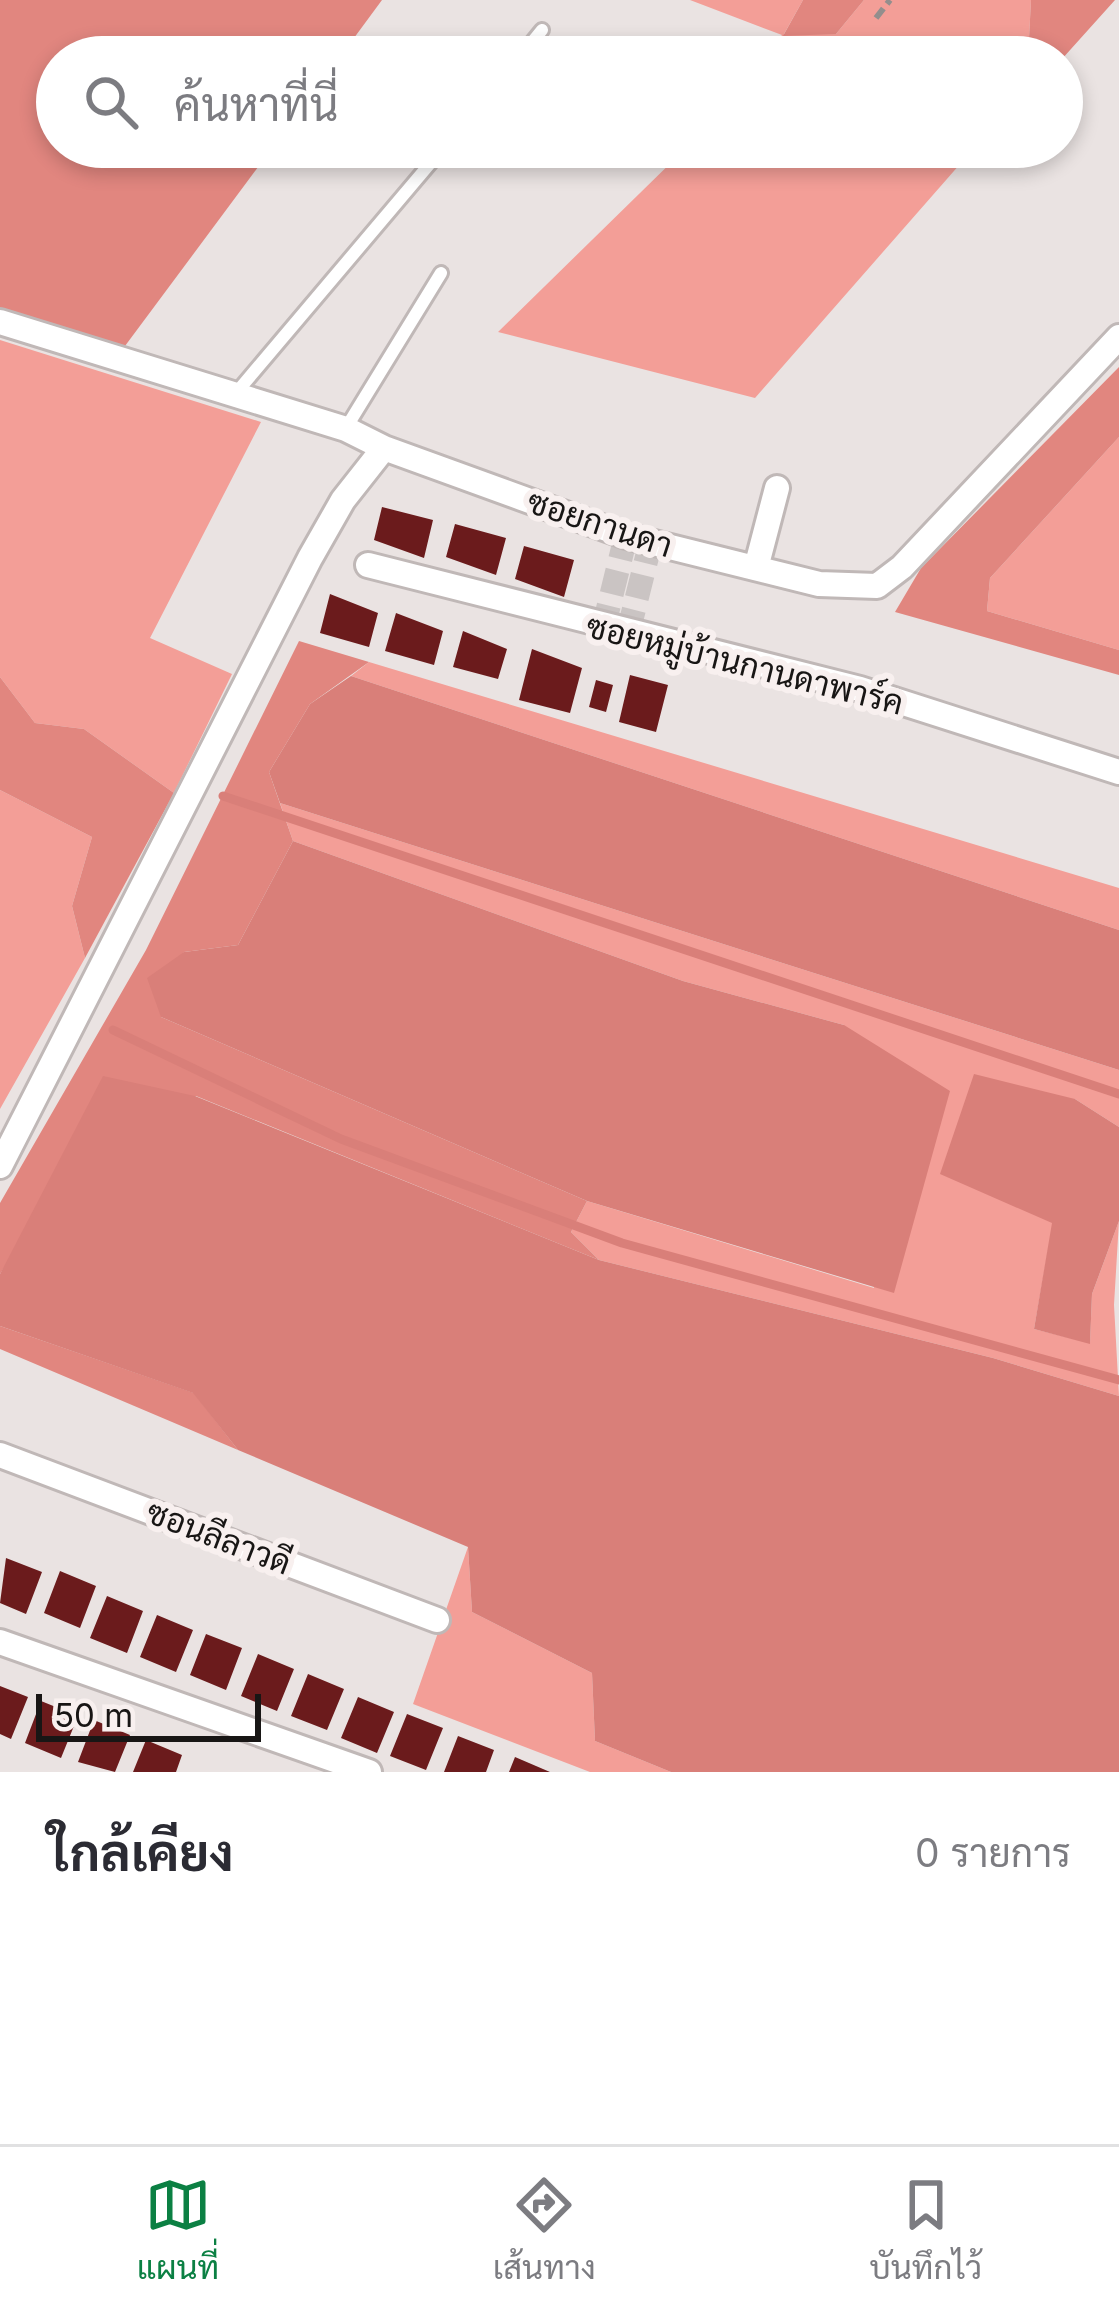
<!DOCTYPE html>
<html lang="th">
<meta charset="utf-8">
<style>
body{margin:0;font-family:Inter,Sarabun,sans-serif;background:#f2f2f3;color:#2b2b33}
.scale{position:absolute;left:36px;bottom:30px;width:225px;box-sizing:border-box;padding-left:12px;border:6px solid #181615;border-top:0;font-size:33px;line-height:42px;white-space:nowrap;color:#181615;-webkit-text-stroke:9px #f8f0ef;paint-order:stroke}
.list{margin:0;padding:0;list-style:none}
h2{display:flex;justify-content:space-between;align-items:center;height:156px;margin:0;padding:0 48px;font-size:51px}
h2 small{font-size:39px;font-weight:400;color:#7c7c81}
.icon{flex:none;width:66px;height:66px;fill:none;stroke:currentColor;stroke-width:2;stroke-linecap:round;stroke-linejoin:round}
.map{position:relative;flex:none;width:1119px;height:1772px;overflow:hidden}
.search{position:absolute;background:#fff;box-shadow:0 6px 18px #0003;left:36px;right:36px;top:36px;height:132px;display:flex;align-items:center;gap:30px;box-sizing:border-box;padding:0 42px;border-radius:66px;color:#7c7c81;font-size:45px}
.sheet{height:372px;background:#fff}
nav{display:flex;justify-content:space-around;align-items:center;box-sizing:border-box;height:168px;border-top:3px solid #e1e1e2;background:#fff;font-size:33px;color:#7c7c81}
nav a{display:grid;justify-items:center;gap:6px}
nav .on{color:#0b8043}
.map>svg:first-child{display:block}
.green{fill:#f39e97}
.forest{fill:#e1867f}
.water{fill:#d97f79}
.lines{fill:none;stroke-linecap:round;stroke-linejoin:round}
.stream{stroke:#d97f79;stroke-width:9}
.building{fill:#6b1b1c}
.street-tunnel{stroke:#cac4c3;stroke-width:24;stroke-dasharray:24 12;stroke-linecap:butt}
.lane-casing{stroke:#c0b8b7;stroke-width:18}
.street-casing{stroke:#c0b8b7;stroke-width:30}
.path{stroke:#938e8d;stroke-width:6;stroke-dasharray:12 6;stroke-linecap:butt}
.lane{stroke:#fff;stroke-width:12}
.street{stroke:#fff;stroke-width:24}
.labels{text-anchor:middle;stroke-width:12;stroke-linejoin:round;paint-order:stroke}
.street-label{font-size:33px;fill:#181615;stroke:#f8f0ef}
</style>
<div class="map">
<svg width="1119" height="1772" viewBox="0 0 1119 1772">
<rect width="100%" height="100%" fill="#eae3e2"/>
<path class="green" d="M690,0H803L784,34H836L864,0H1031L1028,57H765L782,35Z
M687,147H975L755,398L498,332Z
M0,340L261,422L150,638L232,674L174,793L84,729L35,723L0,677Z
M1119,437V650L987,611L990,578Z
M369,662L1119,888V930L351,676Z
M0,790L92,837L72,906L85,958L0,1109Z
M280,803L1119,1070V1127L1075,1099L1034,1329L1090,1343L1092,1294L1119,1221L1114,1305L1119,1396L993,1358L599,1260L571,1232L587,1201L874,1288L844,1025L683,981L293,841Z
M468,1547L472,1612L592,1673L595,1741L671,1772H590L413,1704Z"/>
<path class="forest" d="M0,0H382L340,57H57V147H273L125,346L0,309Z
M803,0H864L836,34L783,36Z
M1031,0H1115L1062,59L1028,57Z
M1119,367V437L990,578L987,611L1119,650V675L895,612L921,568Z
M299,641L369,662L310,704L269,772L293,841L238,945L184,952L161,1017L587,1201L571,1232L599,1260L196,1096L29,1228L0,1274V1203L146,950Z
M0,677L35,723L84,729L174,793L85,958L72,906L92,837L0,790Z
M0,1326L194,1393L238,1450L0,1349Z"/>
<path class="water" d="M351,676L1119,930V1070L280,803L269,772L310,704Z
M293,841L683,981L844,1025L950,1091L894,1293L587,1201L161,1017L147,978L184,952L238,945Z
M974,1074L1075,1099L1119,1127V1221L1092,1294L1090,1344L1034,1329L1052,1223L940,1174Z
M103,1076L195,1096L599,1260L993,1358L1119,1396V1772H671L595,1741L592,1673L472,1612L468,1547L238,1450L193,1393L0,1326V1274Z"/>
<g class="lines">
<path class="stream" d="M223,796L1119,1094
M113,1030L341,1139L622,1243L1119,1380"/>
</g>
<path class="building" d="M382,507L433,520L424,558L374,540Z
M455,524L506,538L496,575L446,557Z
M524,546L574,560L564,597L515,579Z
M330,594L378,613L369,647L320,633Z
M396,613L443,631L434,665L385,651Z
M463,631L507,649L498,679L453,667Z
M532,649L582,668L570,713L519,700Z
M630,675L668,685L656,732L619,722Z
M596,680L613,685L606,712L589,707Z
M6,1558L42,1572L26,1614L0,1603Z
M60,1571L96,1586L80,1628L44,1613Z
M107,1596L143,1611L127,1653L90,1638Z
M157,1615L193,1630L176,1672L140,1657Z
M206,1634L242,1648L226,1690L190,1675Z
M258,1654L294,1669L277,1711L241,1696Z
M308,1674L344,1689L327,1730L291,1716Z
M0,1686L28,1697L11,1739L0,1734Z
M358,1697L394,1712L377,1753L341,1738Z
M41,1701L78,1716L61,1758L25,1743Z
M407,1714L443,1728L426,1770L390,1756Z
M94,1720L130,1735L115,1772L78,1762Z
M458,1736L494,1750L486,1772H444Z
M146,1740L182,1755L176,1772H133Z
M515,1757L550,1772H509Z"/>
<g class="lines">
<path class="street-tunnel" d="M603,629L626,536
M628,633L651,541"/>
<defs>
<path id="lane" d="M520,57L542,30
M236,393L444,147
M346,428L441,273"/>
<path id="street" d="M0,322L346,429L384,448L626,536L819,584L877,586L902,567L1119,337
M368,565L860,689L1119,772
M756,568L777,488
M0,1166L310,558L343,500L384,448
M0,1455L437,1620
M0,1642L369,1772"/>
</defs>
<use href="#lane" class="lane-casing"/>
<use href="#street" class="street-casing"/>
<path class="path" d="M876,18L890,0"/>
<use href="#lane" class="lane"/>
<use href="#street" class="street"/>
</g>
<g class="labels">
<g class="street-label">
<text transform="translate(600 523) rotate(18)" y="12">ซอยกานดา</text>
<text transform="translate(745 664) rotate(14)" y="12">ซอยหมู่บ้านกานดาพาร์ค</text>
<text transform="translate(219 1537) rotate(21)" y="12">ซอนลีลาวดี</text>
</g>
</g>
</svg>
<div class="scale">50 m</div>
<div class="search"><svg class="icon" aria-label="search" viewBox="0 0 24 24"><circle cx="10" cy="10" r="6"/><path d="M15 15l6 6"/></svg>ค้นหาที่นี่</div>
</div>
<section class="sheet">
<h2>ใกล้เคียง<small>0 รายการ</small></h2>
<ul class="list">
</ul>
</section>
<nav>
<a class="on"><svg class="icon" aria-label="map" viewBox="0 0 24 24"><path d="M3 6l6-2 6 2 6-2v14l-6 2-6-2-6 2zM9 4v14M15 6v14"/></svg>แผนที่</a>
<a><svg class="icon" aria-label="directions" viewBox="0 0 24 24"><path d="M12 3l9 9-9 9-9-9zM9 14v-3h6M13 9l2 2-2 2"/></svg>เส้นทาง</a>
<a><svg class="icon" aria-label="saved" viewBox="0 0 24 24"><path d="M7 4h10v16l-5-4-5 4z"/></svg>บันทึกไว้</a>
</nav>
